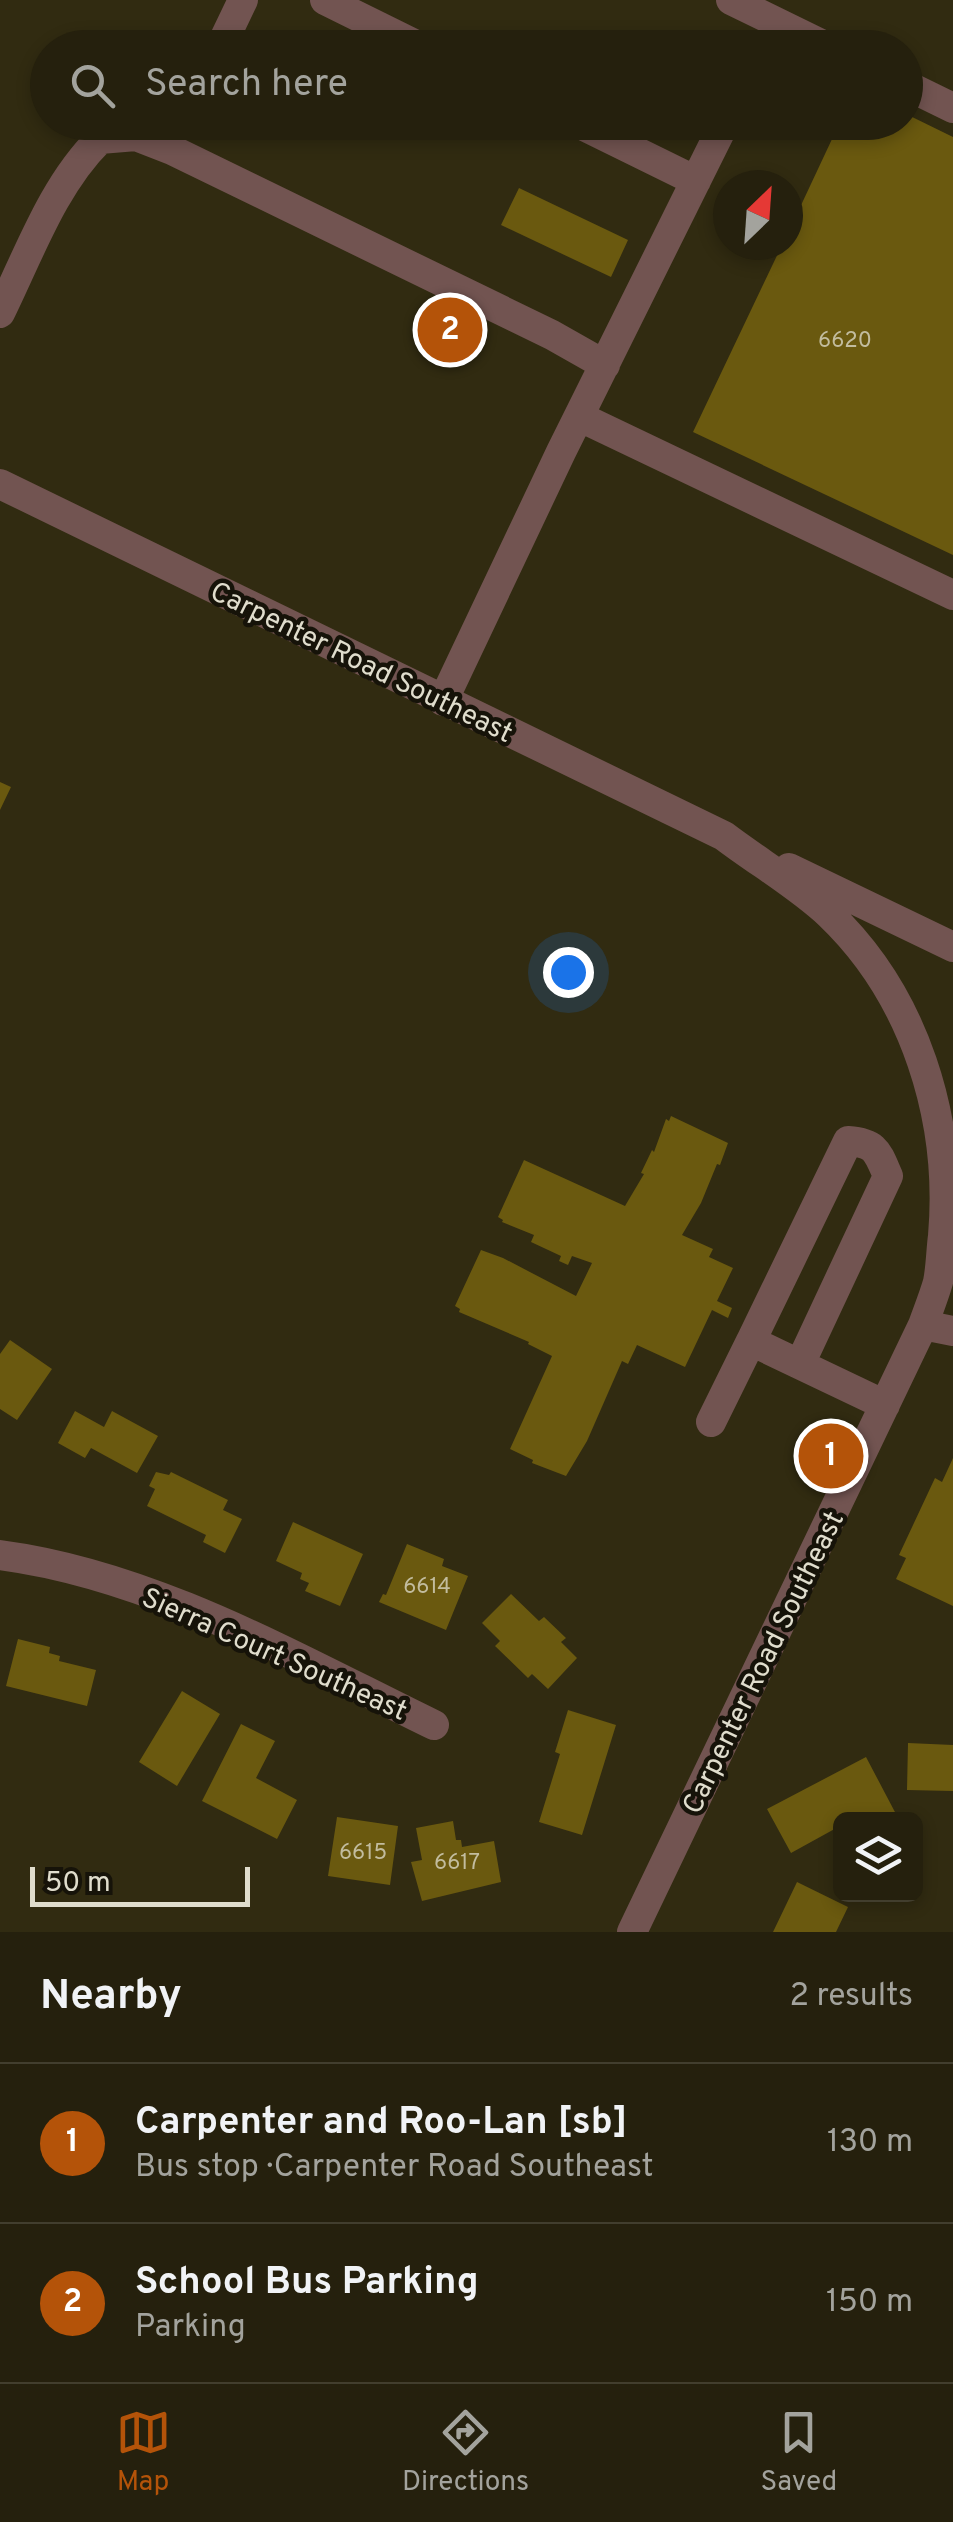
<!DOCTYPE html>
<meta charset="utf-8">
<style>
body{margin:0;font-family:Overpass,sans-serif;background:#312d1b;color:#f1f3f6}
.controls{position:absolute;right:30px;bottom:30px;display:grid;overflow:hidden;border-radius:15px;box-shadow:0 5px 15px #0003}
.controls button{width:90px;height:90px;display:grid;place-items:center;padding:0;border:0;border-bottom:2px solid #423e2e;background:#25200d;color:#f1f3f6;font:50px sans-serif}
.compass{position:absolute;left:713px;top:170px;width:90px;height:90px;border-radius:50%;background:#25200d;box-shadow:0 5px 15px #0003;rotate:25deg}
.scale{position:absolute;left:30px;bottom:25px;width:220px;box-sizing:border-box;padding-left:10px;border:5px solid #e0ddcd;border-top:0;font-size:28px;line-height:35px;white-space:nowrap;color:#e0ddcd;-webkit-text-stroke:8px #161309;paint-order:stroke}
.you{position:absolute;left:568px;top:972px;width:35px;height:35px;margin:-25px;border:8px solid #fff;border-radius:50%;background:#1a73e8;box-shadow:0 0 0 15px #1a73e833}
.badge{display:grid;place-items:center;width:65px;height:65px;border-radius:50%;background:#b45309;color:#fff;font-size:32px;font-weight:700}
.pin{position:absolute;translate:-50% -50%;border:5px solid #fff;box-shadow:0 2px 10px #0006}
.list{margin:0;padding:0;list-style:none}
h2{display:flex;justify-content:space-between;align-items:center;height:130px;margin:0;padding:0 40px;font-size:42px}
h2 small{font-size:32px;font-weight:400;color:#a3a39d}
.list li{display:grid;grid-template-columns:65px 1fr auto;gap:30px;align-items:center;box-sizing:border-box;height:160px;padding:0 40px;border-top:2px solid #423e2e}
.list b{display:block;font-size:38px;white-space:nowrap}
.list p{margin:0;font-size:32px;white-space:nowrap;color:#a3a39d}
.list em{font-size:32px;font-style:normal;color:#a3a39d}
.icon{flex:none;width:55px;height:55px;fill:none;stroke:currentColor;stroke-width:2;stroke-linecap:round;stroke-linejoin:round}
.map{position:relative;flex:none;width:953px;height:1932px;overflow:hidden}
.search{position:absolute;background:#25200d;box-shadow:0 5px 15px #0003;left:30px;right:30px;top:30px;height:110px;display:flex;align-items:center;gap:25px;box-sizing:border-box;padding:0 35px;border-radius:55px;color:#a3a39d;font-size:38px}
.sheet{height:450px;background:#25200d}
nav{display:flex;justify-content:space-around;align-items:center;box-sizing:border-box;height:140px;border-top:2px solid #423e2e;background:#25200d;font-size:28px;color:#a3a39d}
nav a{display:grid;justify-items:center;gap:5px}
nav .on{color:#b45309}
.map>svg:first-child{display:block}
.building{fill:#6a590f}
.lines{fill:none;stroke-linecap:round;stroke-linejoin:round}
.minor{stroke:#725451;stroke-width:30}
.labels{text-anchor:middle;stroke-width:9;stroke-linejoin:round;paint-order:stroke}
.number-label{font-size:22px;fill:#c2bc9e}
.street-label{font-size:28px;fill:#e0ddcd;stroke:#161309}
</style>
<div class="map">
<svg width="953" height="1932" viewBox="0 0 953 1932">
<rect width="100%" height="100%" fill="#312b11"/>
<path class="building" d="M906,114L953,137V555L693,432L782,245H788V233L840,122H906Z
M519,188L628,240L611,277L501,225Z
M0,782L11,787L0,810Z
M671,1116L728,1143L720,1165L717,1164L701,1203L682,1235L713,1249L709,1257L733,1268L717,1301L732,1308L728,1318L712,1310L685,1367L637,1345L628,1364L622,1361L587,1441L566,1476L532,1463L533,1460L510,1449L552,1356L528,1344L529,1342L459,1312L460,1309L455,1306L481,1250L503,1258L576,1296L592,1263L572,1256L568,1265L559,1261L561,1256L531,1242L534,1235L502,1222L503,1220L498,1217L524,1160L625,1206L644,1174L641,1173L652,1150L654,1152L666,1119L669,1121Z
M10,1340L52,1369L17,1420L0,1409V1354Z
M75,1411L104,1427L112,1411L158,1436L137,1473L91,1448L85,1458L58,1443Z
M953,1458V1606L896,1579L906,1558L899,1555L935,1478L942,1482Z
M156,1472L169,1475L171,1472L228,1500L223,1510L242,1519L225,1553L203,1542L206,1535L147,1506L155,1489L149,1486Z
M293,1522L363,1554L340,1606L305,1591L309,1583L300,1579L302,1573L276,1561Z
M407,1544L444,1559L442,1566L468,1576L446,1630L379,1602L383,1594L386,1595Z
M511,1594L539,1621L544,1617L566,1638L561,1642L577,1658L548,1689L532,1674L528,1678L495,1646L500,1641L482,1623Z
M18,1639L50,1647L49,1653L60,1656L59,1661L96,1670L87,1706L6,1686Z
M182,1691L220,1714L177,1786L139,1762Z
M568,1710L616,1725L582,1835L539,1822L560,1754L555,1752Z
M241,1724L275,1741L256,1778L297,1800L277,1839L202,1801Z
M908,1743L953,1745V1791L907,1790Z
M866,1757L896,1814L887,1820H840V1826L791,1853L767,1809Z
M337,1817L398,1826L390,1885L328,1876Z
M453,1821L456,1840H461L462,1847L494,1841L501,1882L422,1901L411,1862L422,1860L416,1828Z
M797,1882L848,1907L836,1932H773Z"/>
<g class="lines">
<path class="minor" d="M325,0L422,48
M731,0L829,48
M220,48L243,0
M906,85L953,108
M576,122L696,181
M0,313C29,254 53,185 100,139L136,136L172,150L552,335L605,365
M580,417L953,595
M0,484L724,836C758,862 798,885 829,914C915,996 953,1119 943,1236C941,1251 941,1267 938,1282C934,1296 928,1311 923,1325L632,1932
M443,701L561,452L725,122
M789,868L953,947
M923,1325L953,1331
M800,1364L888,1176C877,1151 876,1143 848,1141L751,1341L885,1405
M711,1422L751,1341
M0,1555C153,1575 296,1658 434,1725"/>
</g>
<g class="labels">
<g class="number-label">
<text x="845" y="347">6620</text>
<text x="427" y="1593">6614</text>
<text x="363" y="1859">6615</text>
<text x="457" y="1869">6617</text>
</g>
<g class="street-label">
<text transform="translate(362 661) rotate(26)" y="10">Carpenter Road Southeast</text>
<text transform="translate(275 1653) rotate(24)" y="10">Sierra Court Southeast</text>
<text transform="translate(762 1662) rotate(-64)" y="10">Carpenter Road Southeast</text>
</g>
</g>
</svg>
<div class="controls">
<button><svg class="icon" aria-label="layers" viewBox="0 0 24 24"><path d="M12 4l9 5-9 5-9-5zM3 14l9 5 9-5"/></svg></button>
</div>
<svg class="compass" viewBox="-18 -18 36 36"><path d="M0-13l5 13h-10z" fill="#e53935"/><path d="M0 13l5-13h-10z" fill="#a3a39d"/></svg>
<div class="scale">50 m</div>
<div class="you"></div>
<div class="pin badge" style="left:831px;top:1456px">1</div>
<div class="pin badge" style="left:450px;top:330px">2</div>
<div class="search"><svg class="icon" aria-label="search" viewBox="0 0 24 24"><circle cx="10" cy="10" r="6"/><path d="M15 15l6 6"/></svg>Search here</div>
</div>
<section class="sheet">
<h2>Nearby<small>2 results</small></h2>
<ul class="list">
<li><span class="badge">1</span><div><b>Carpenter and Roo-Lan [sb]</b><p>Bus stop · Carpenter Road Southeast</p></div><em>130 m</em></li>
<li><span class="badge">2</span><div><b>School Bus Parking</b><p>Parking</p></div><em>150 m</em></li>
</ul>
</section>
<nav>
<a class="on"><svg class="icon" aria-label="map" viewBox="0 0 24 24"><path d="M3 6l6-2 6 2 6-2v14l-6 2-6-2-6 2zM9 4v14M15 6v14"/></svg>Map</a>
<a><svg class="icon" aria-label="directions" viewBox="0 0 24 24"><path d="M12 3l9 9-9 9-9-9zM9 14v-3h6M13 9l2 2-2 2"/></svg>Directions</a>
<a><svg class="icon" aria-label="saved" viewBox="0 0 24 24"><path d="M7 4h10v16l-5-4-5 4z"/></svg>Saved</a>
</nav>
